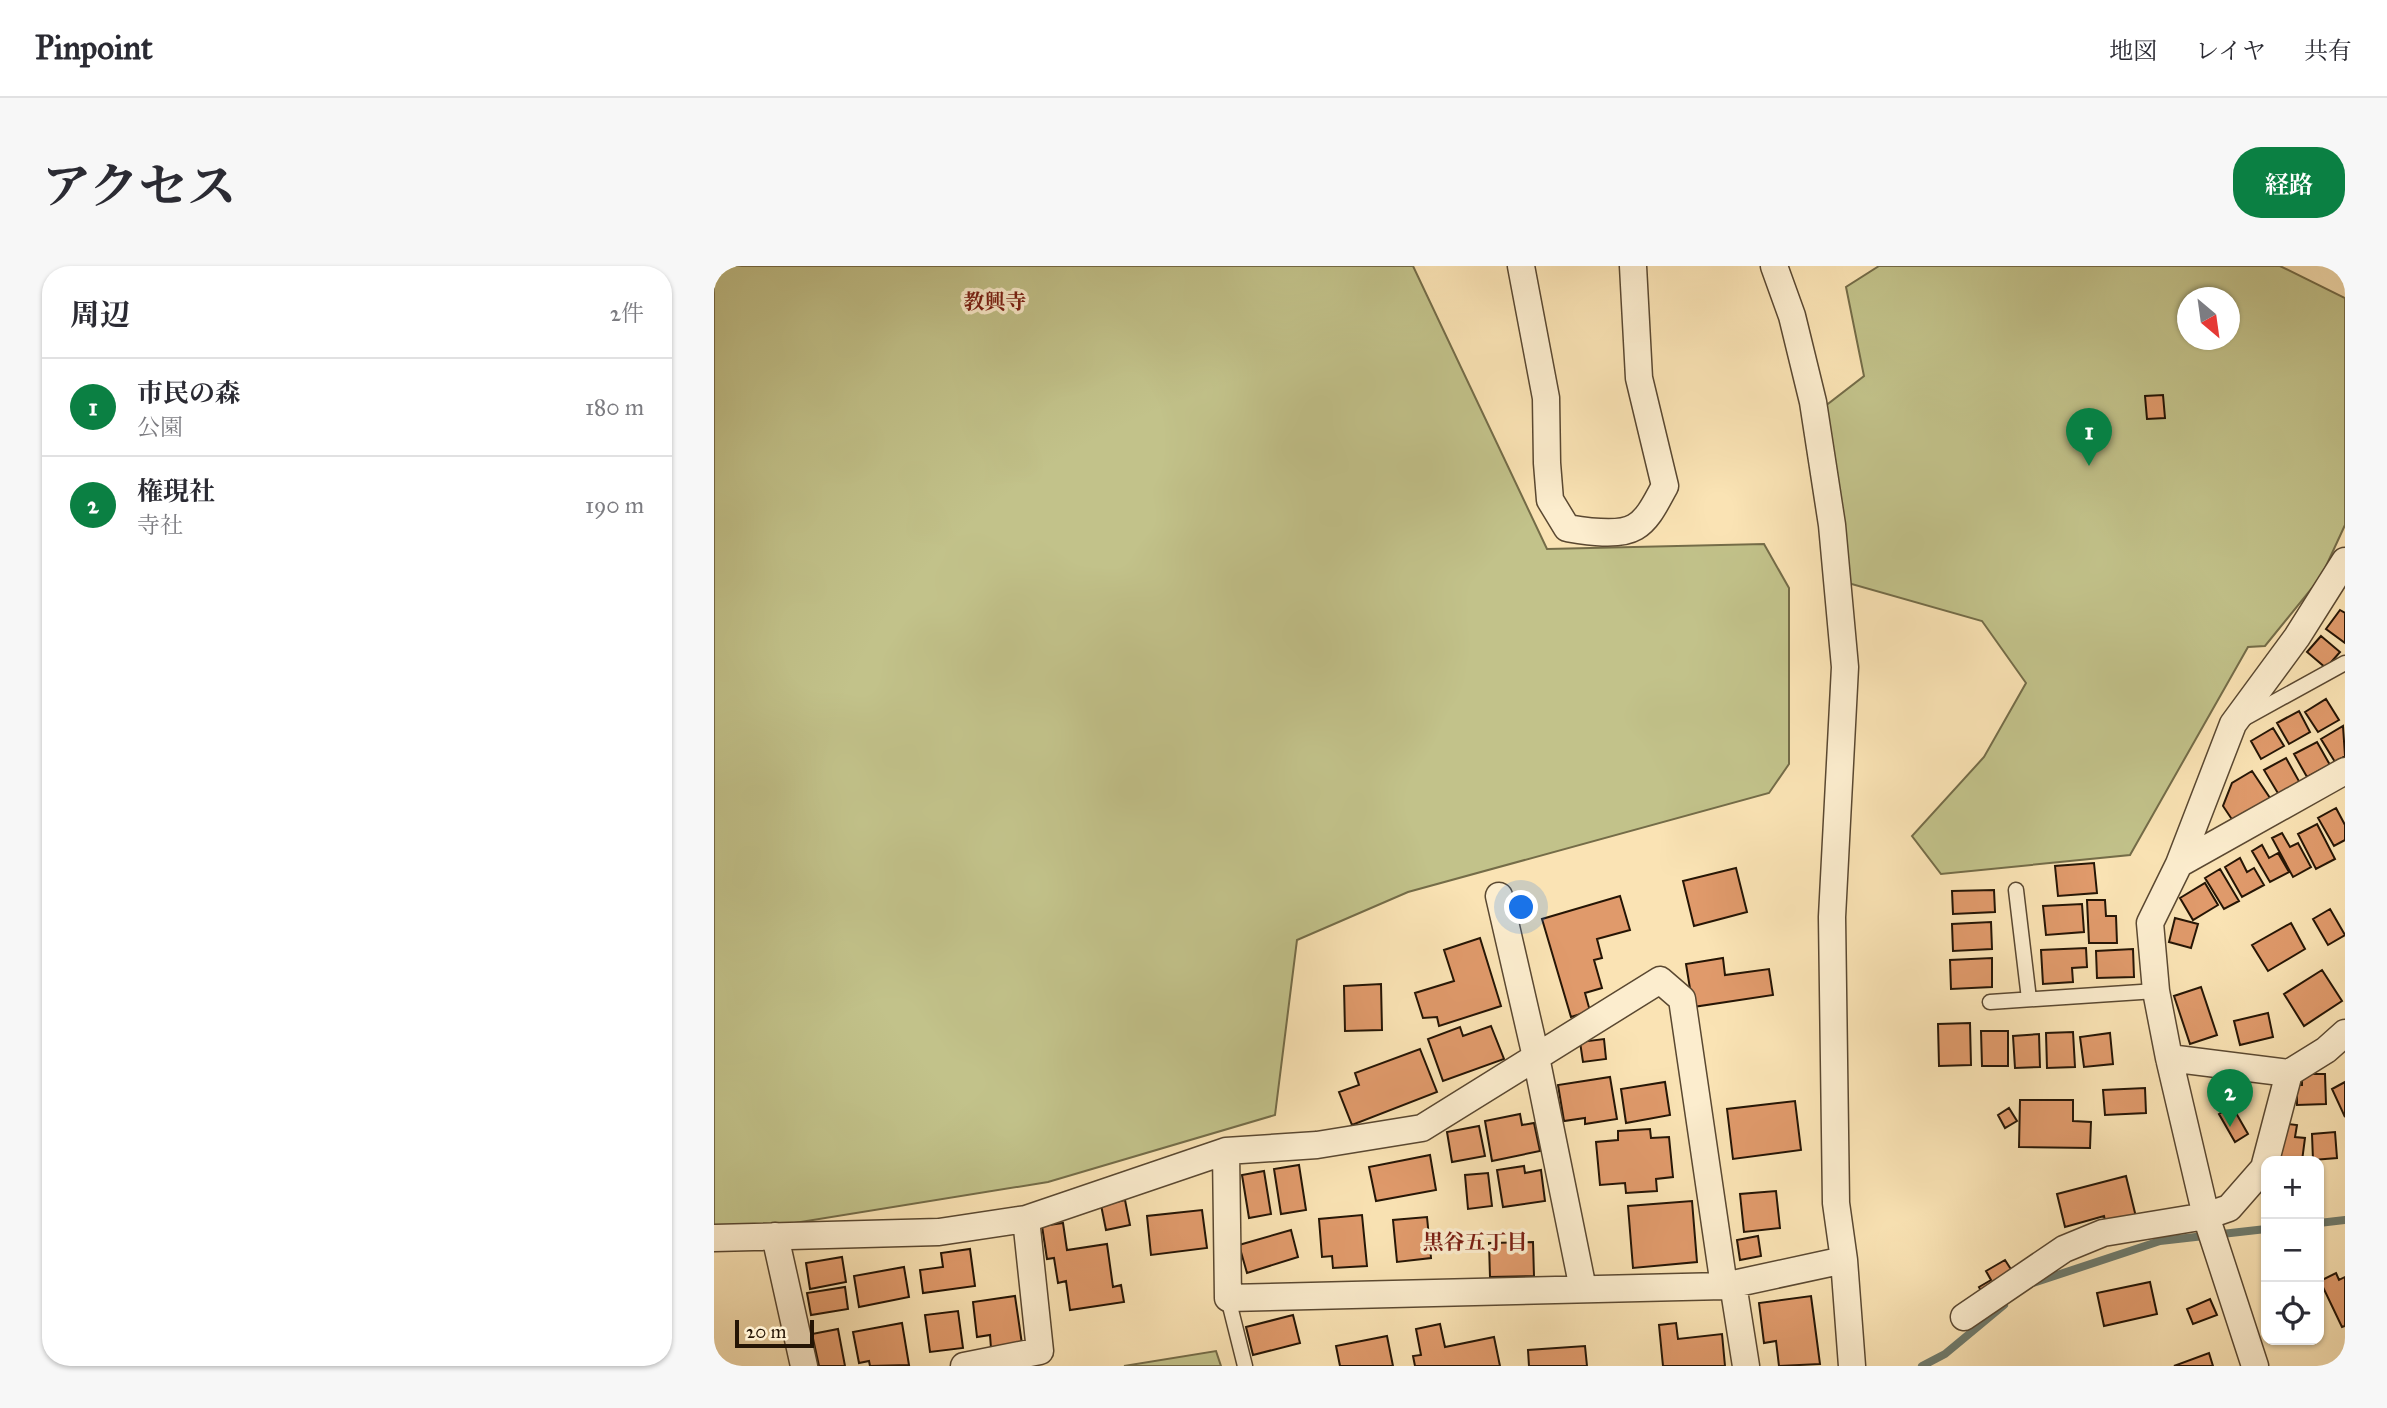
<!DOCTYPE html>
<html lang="ja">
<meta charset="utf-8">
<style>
body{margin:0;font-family:"IM FELL Great Primer","Noto Serif JP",serif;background:#f7f7f7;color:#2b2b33}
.controls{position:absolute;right:21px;bottom:21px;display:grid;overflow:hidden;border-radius:14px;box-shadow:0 2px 5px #0004}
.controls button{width:63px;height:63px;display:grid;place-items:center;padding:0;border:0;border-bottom:2px solid #e1e1e2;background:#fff;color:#2b2b33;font:35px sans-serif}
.compass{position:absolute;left:1463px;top:21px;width:63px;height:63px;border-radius:50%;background:#fff;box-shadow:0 2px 5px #0004;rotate:151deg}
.scale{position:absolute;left:21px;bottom:18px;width:79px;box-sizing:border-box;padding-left:7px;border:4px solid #251505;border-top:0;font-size:19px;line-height:24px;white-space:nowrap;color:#251505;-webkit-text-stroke:5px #fcedce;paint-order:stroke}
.you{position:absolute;left:808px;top:642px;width:24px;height:24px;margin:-18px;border:5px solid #fff;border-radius:50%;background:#1a73e8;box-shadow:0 0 0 10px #1a73e833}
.badge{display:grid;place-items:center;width:46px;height:46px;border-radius:50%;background:#0b8043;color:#fff;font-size:23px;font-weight:700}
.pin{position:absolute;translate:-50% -58px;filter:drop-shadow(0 2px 4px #0008)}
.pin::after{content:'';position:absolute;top:37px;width:24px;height:21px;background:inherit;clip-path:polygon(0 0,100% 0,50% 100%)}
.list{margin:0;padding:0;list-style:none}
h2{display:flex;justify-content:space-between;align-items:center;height:91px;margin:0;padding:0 28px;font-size:30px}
h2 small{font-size:23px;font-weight:400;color:#7c7c81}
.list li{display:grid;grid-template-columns:46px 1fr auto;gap:21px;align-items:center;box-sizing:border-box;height:98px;padding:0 28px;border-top:2px solid #e1e1e2}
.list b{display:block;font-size:26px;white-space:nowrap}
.list p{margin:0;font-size:23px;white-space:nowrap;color:#7c7c81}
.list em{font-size:23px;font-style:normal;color:#7c7c81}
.icon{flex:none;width:38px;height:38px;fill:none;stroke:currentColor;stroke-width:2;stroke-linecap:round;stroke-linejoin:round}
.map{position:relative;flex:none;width:1631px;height:1100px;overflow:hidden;border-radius:28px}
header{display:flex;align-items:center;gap:42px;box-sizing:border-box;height:98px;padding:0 35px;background:#fff;border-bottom:2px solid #e1e1e2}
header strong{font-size:33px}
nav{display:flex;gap:38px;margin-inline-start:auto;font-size:24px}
.intro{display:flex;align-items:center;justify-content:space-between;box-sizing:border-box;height:168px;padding:0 42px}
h1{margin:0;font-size:49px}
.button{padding:18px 32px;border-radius:28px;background:#0b8043;color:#fff;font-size:24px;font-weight:700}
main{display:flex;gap:42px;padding:0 42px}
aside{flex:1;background:#fff;border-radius:28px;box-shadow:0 2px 5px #0004}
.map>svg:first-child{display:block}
.green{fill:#c2c28a;stroke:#746c48;stroke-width:2;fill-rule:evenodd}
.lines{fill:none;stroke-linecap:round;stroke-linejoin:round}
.stream{stroke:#6e7a6c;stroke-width:8}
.building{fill:#e09a6b;stroke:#251505;stroke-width:2}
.lane-casing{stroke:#5a4831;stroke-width:17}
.street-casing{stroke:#5a4831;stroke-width:29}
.lane{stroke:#fcedce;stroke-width:14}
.street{stroke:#fcedce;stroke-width:26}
.labels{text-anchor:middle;stroke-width:7;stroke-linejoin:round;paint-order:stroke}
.neighbourhood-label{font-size:21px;font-weight:bold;fill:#7a1f14;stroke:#fcedce}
</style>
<header>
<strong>Pinpoint</strong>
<nav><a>地図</a><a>レイヤ</a><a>共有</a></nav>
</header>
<div class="intro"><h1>アクセス</h1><a class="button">経路</a></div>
<main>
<aside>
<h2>周辺<small>2件</small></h2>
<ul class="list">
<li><span class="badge">1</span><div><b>市民の森</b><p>公園</p></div><em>180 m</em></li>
<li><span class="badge">2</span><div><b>権現社</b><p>寺社</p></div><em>190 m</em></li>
</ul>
</aside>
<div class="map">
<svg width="1631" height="1100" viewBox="0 0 1631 1100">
<rect width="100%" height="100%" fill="#fae3b4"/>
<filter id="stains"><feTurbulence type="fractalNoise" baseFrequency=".00286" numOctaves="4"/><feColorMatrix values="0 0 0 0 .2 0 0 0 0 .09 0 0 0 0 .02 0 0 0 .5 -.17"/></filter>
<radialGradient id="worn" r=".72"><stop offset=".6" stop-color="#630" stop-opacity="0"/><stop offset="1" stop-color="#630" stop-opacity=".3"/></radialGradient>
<path class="green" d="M0,0H699L833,283L1050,278L1075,322V498L1055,527L694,626L583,674L561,849L334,916L0,970Z
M1165,0H1566L1631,32V259L1607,311L1551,380L1534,381L1416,589L1227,608L1198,570L1270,491L1312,417L1268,355L1134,317L1110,141L1150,110L1132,21ZM1474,32H1516V74H1474Z
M502,1085L507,1100H410Z"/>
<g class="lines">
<path class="stream" d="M1605,957L1631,954
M1316,1018L1446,975L1552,963
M1208,1100L1231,1088L1290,1039"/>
</g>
<path class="building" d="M1449,129L1451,152L1433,153L1431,130Z
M1626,344L1631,347V377L1612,363Z
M1607,370L1626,386L1612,402L1593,386Z
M1612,433L1625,454L1604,466L1591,446Z
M1585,445L1596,466L1575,478L1563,457Z
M1629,460L1631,490L1621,496L1607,473Z
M1559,462L1570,480L1547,493L1537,475Z
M1603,476L1616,499L1593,511L1580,488Z
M1572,492L1586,517L1565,529L1550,504Z
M1538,505L1556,532L1519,555L1509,540L1518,517Z
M1622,542L1631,559V574L1620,580L1604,552Z
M1603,558L1621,593L1602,603L1584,568Z
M1568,567L1576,581L1584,577L1597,601L1579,611L1558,572Z
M1548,579L1555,592L1564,587L1575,606L1556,616L1538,585Z
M1526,592L1533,606L1540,602L1550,619L1528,631L1511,601Z
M1380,597L1383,627L1344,630L1341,600Z
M1022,602L1033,646L980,660L969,615Z
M1506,603L1525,635L1510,643L1491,612Z
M1491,617L1504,639L1479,654L1466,632Z
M1280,624L1281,646L1239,648L1238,625Z
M906,630L916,664L883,673L888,692L880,694L888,722L871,727L876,745L857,751L828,653Z
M1373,634H1391L1392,650H1402L1403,677H1375Z
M1368,638L1370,666L1332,669L1329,640Z
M1616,643L1631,669L1614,679L1599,653Z
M1461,652L1484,658L1477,682L1455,676Z
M1277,656L1278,683L1239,685L1238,658Z
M1577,657L1591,683L1554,705L1538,679Z
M766,672L787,740L725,760L723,751L709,752L701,727L740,715L730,684Z
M1372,682L1373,701L1358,702L1359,716L1329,718L1327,684Z
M1419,683L1420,711L1383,712L1382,685Z
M1009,692L1011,709L1055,703L1059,729L979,741L972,698Z
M1278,692V721L1237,723L1236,694Z
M1608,704L1628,735L1590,760L1570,728Z
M667,718L668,764L631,765L630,720Z
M1487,721L1503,769L1476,778L1460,730Z
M1554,747L1559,771L1526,779L1520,755Z
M1256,757L1257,799L1225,800L1224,758Z
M777,760L790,793L729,815L714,773L746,761L749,770Z
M1267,765H1294V800H1268Z
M1359,766L1361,801L1333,802L1332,767Z
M1396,767L1399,798L1370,801L1366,771Z
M1325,768L1326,801L1301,802L1299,770Z
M890,773L892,793L869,796L866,776Z
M706,783L723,826L638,859L625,826L645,819L641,807Z
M1588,808H1611L1612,838L1583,839V819H1588Z
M896,811L903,853L871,858V852L850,855L844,819Z
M951,816L956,849L912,857L907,823Z
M1631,816V851L1618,823Z
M1431,822L1432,847L1391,849L1389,824Z
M1306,834H1359V855L1377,856L1376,882L1305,881Z
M1081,835L1087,884L1019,893L1013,843Z
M1518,840L1534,868L1521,876L1505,848Z
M1295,842L1303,855L1291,862L1284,849Z
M806,848L808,859L820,857L826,885L778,895L771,855Z
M1566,857L1583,859L1581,871L1591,872L1588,895H1562Z
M765,860L771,890L738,896L733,866Z
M936,863L937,872L955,871L959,911L942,913L943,925L912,927L911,917L886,919L882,876L904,874V865Z
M1621,866L1623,892L1599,894L1598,868Z
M716,889L722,924L662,935L655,901Z
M585,899L592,944L567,948L560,903Z
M810,900L811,907L827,904L831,935L789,941L783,904Z
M550,905L557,948L535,952L528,909Z
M774,907L778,940L754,943L751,909Z
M1412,910L1422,951L1392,959L1390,950L1351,961L1343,928Z
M1062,925L1066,962L1030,966L1026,928Z
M411,934L416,959L392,964L387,939Z
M978,935L983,996L919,1002L914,940Z
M488,944L493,982L437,989L433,950Z
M648,949L653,1000L619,1002L618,990L608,991L605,953Z
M713,951L717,992L683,996L679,954Z
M349,957L353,984L393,978L399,1021L407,1019L410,1036L356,1044L352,1015L344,1017L340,992L333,993L328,960Z
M577,964L584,991L533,1007L525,979Z
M1044,970L1047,990L1026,994L1023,974Z
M819,976L820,1010L776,1011L775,977Z
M256,983L261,1020L209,1027L206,1004L229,1001L227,987Z
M128,991L132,1016L96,1023L92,997Z
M1291,994L1300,1008L1269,1028L1265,1021L1277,1014L1272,1005Z
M190,1001L195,1031L145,1041L140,1010Z
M1622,1007L1625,1014L1631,1011V1060L1628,1061L1606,1015Z
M1436,1016L1443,1048L1390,1060L1383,1027Z
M131,1021L134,1043L97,1049L93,1027Z
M301,1030L308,1078L277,1082L276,1069L263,1071L259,1036Z
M1097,1030L1106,1098L1065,1100L1062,1075L1050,1077L1045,1037Z
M1496,1033L1503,1049L1479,1058L1473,1043Z
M244,1045L249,1082L216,1086L211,1049Z
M579,1049L586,1077L539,1089L532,1061Z
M188,1057L195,1099L156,1100L155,1095L145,1097L139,1066Z
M962,1057L964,1073L1008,1068L1011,1100H949L945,1059Z
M726,1058L731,1081L780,1071L786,1100H701L699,1090L707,1089L702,1063Z
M124,1063L131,1100H105L98,1068Z
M673,1070L679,1100H626L622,1080Z
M871,1080L873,1100H815L814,1084Z
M1495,1087L1499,1100H1460Z"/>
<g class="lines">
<defs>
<path id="lane" d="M1531,452L1631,397
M1302,624L1315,733
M1276,736L1442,725
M514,1032L531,1100"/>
<path id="street" d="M807,0L832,132L833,197L836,234L853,262C871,265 904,271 921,261C935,253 943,234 951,220L925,112L919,0
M1060,0L1078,50L1099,136L1118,259L1131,401L1118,651L1122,937L1130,994L1138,1100
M1465,598L1631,505
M785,630L822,791L869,1023
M1455,792L1575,807
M512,885L514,1032L1010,1020L1130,994
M61,970L90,1100
M0,972L225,966L312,953L512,885L603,879L708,862L946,714L968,733L1010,1020
M1019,1018L1032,1100
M1250,1051L1350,983L1389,967L1492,950L1515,942L1550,902L1575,807L1612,784L1631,767
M250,1100L326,1085L312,953
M1541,1100L1492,950L1455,792L1442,725L1436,657L1465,598L1519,458L1583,371L1631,295"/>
</defs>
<use href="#lane" class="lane-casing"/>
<use href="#street" class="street-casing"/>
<use href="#lane" class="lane"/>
<use href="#street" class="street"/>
</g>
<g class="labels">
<g class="neighbourhood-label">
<text x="281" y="43">教興寺</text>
<text x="761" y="983">黒谷五丁目</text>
</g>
</g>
<rect width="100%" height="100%" filter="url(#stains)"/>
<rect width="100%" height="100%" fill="url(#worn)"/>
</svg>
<div class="controls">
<button>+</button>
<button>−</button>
<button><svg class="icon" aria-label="locate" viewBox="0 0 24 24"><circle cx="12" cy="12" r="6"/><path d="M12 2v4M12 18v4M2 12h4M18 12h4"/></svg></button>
</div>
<svg class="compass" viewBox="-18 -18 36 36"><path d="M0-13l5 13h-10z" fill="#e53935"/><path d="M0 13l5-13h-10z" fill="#7c7c81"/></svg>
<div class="scale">20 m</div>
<div class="you"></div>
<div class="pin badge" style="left:1375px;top:200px">1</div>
<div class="pin badge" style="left:1516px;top:861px">2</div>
</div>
</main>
